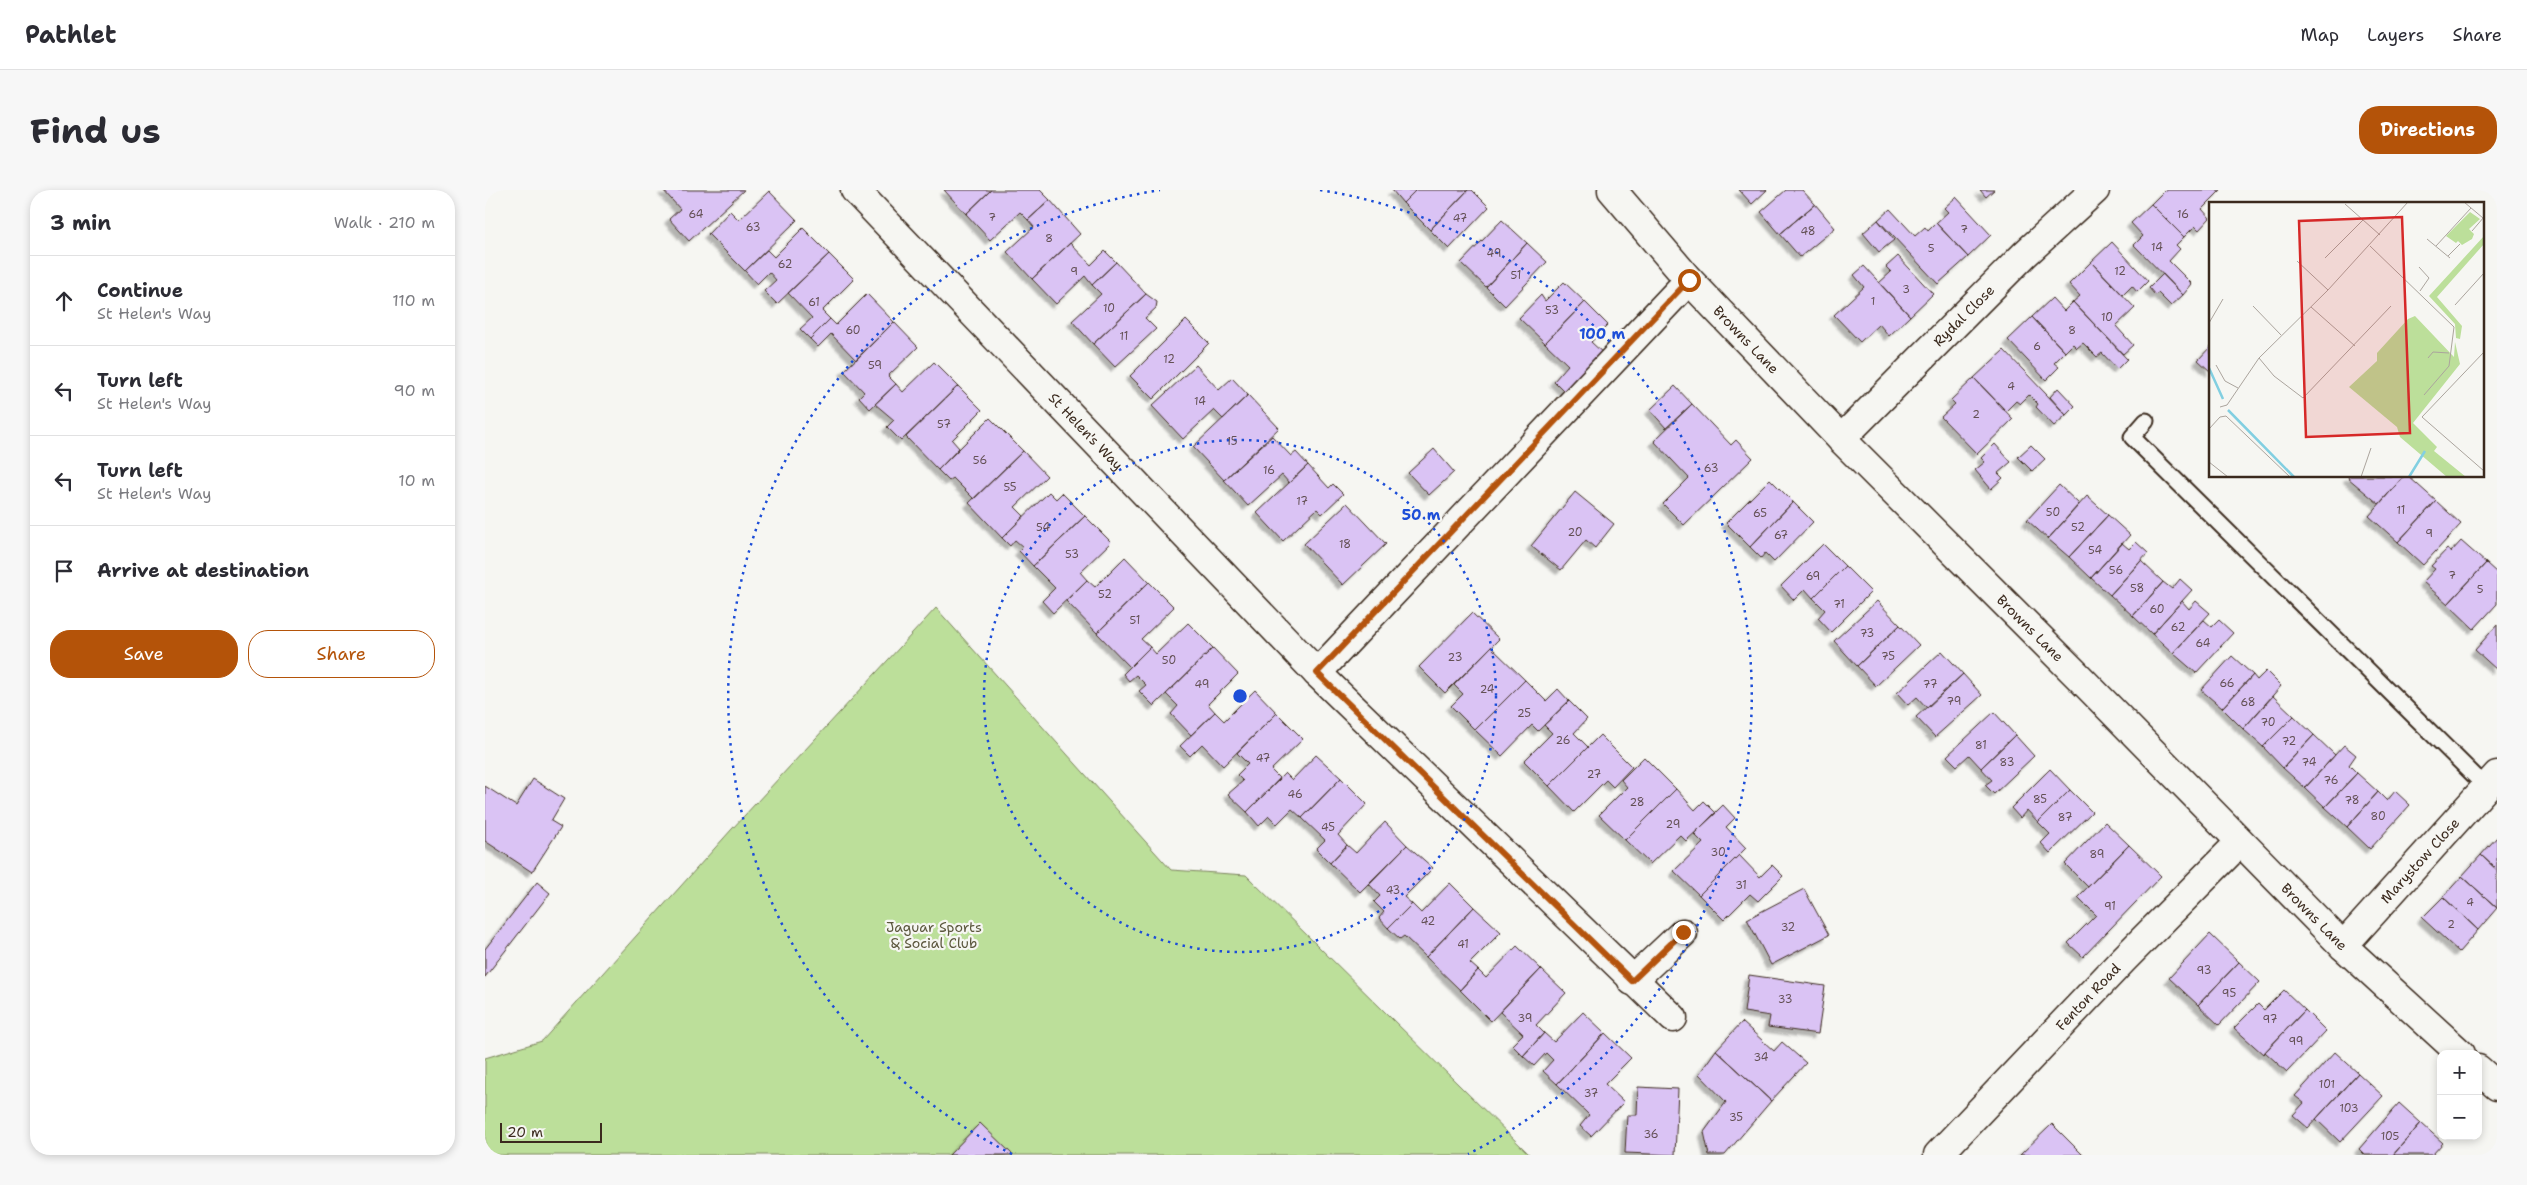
<!DOCTYPE html>
<meta charset="utf-8">
<style>
body{margin:0;font-family:"Shantell Sans",sans-serif;background:#f7f7f7;color:#2b2b33}
.controls{position:absolute;right:15px;bottom:15px;display:grid;overflow:hidden;border-radius:10px;box-shadow:0 2px 8px #0003}
.controls button{width:45px;height:45px;display:grid;place-items:center;padding:0;border:0;border-bottom:1px solid #e1e1e2;background:#fff;color:#2b2b33;font:25px sans-serif}
.scale{position:absolute;left:15px;bottom:12px;width:102px;box-sizing:border-box;padding-left:5px;border:2px solid #3b2a1e;border-top:0;font-size:14px;line-height:18px;white-space:nowrap;color:#3b2a1e;-webkit-text-stroke:4px #f6f6f2;paint-order:stroke}
.stop{position:absolute;width:15px;height:15px;margin:-11px;border:4px solid #b45309;border-radius:50%;background:#fff}
.stop.end{background:#b45309;border-color:#fff;box-shadow:0 1px 5px #0008}
.list{margin:0;padding:0;list-style:none}
h2{display:flex;justify-content:space-between;align-items:center;height:65px;margin:0;padding:0 20px;font-size:21px}
h2 small{font-size:16px;font-weight:400;color:#7c7c81}
.list li{display:grid;grid-template-columns:32px 1fr auto;gap:15px;align-items:center;box-sizing:border-box;height:90px;padding:0 20px;border-top:1px solid #e1e1e2}
.list b{display:block;font-size:19px;white-space:nowrap}
.list p{margin:0;font-size:16px;white-space:nowrap;color:#7c7c81}
.list em{font-size:16px;font-style:normal;color:#7c7c81}
.actions{display:flex;gap:10px;padding:15px 20px}
.actions a{flex:1;padding:11px 0;border:1px solid #b45309;border-radius:20px;text-align:center;font-size:18px;color:#b45309}
.actions .main{background:#b45309;color:#fff}
.icon{flex:none;width:28px;height:28px;fill:none;stroke:currentColor;stroke-width:2;stroke-linecap:round;stroke-linejoin:round}
.map{position:relative;flex:none;width:2012px;height:965px;overflow:hidden;border-radius:20px}
header{display:flex;align-items:center;gap:30px;box-sizing:border-box;height:70px;padding:0 25px;background:#fff;border-bottom:1px solid #e1e1e2}
header strong{font-size:24px}
nav{display:flex;gap:28px;margin-inline-start:auto;font-size:18px}
.intro{display:flex;align-items:center;justify-content:space-between;box-sizing:border-box;height:120px;padding:0 30px}
h1{margin:0;font-size:35px}
.button{padding:12px 22px;border-radius:20px;background:#b45309;color:#fff;font-size:18px;font-weight:700}
main{display:flex;gap:30px;padding:0 30px}
aside{flex:1;background:#fff;border-radius:20px;box-shadow:0 2px 8px #0003}
.map>svg:first-child{display:block}
.green{fill:#bcdf9a;stroke:#7c845c}
.building{fill:#dac3f4;stroke:#3b2a1e;filter:url(#shadow)}
.lines{fill:none;stroke-linecap:round;stroke-linejoin:round}
.service-casing{stroke:#3b2a1e;stroke-width:19}
.minor-casing{stroke:#3b2a1e;stroke-width:31}
.tertiary-casing{stroke:#3b2a1e;stroke-width:31}
.service{stroke:#f6f6f2;stroke-width:15}
.minor{stroke:#f6f6f2;stroke-width:28}
.tertiary{stroke:#f6f6f2;stroke-width:28}
.route{stroke:#b45309;stroke-width:6}
.ring{fill:none;stroke:#1d4ed8;stroke-width:2.5;stroke-dasharray:2.5 5}
.labels{text-anchor:middle;stroke-width:4.5;stroke-linejoin:round;paint-order:stroke}
.number-label{font-size:11px;fill:#635054}
.street-label{font-size:14px;fill:#3b2a1e;stroke:#f6f6f2}
.park-label{font-size:14px;fill:#5b573d;stroke:#f6f6f2}
.inset-river{fill:none;stroke:#82cfe1;stroke-width:2.5}
.inset-road{fill:none;stroke:#aba49d;stroke-width:1}
.view{fill:#d62828;fill-opacity:0.15;stroke:#d62828;stroke-width:2.5}
.inset-edge{fill:none;stroke:#3b2a1e;stroke-width:2.5}
.centre{fill:#1d4ed8;stroke:#f6f6f2;stroke-width:2.5}
.ring-label{font-size:15px;text-anchor:middle;font-weight:bold;fill:#1d4ed8;stroke:#f6f6f2;stroke-width:4.5;stroke-linejoin:round;paint-order:stroke}
</style>
<header>
<strong>Pathlet</strong>
<nav><a>Map</a><a>Layers</a><a>Share</a></nav>
</header>
<div class="intro"><h1>Find us</h1><a class="button">Directions</a></div>
<main>
<aside>
<h2>3 min<small>Walk · 210 m</small></h2>
<ul class="list">
<li><svg class="icon" aria-label="ahead" viewBox="0 0 24 24"><path d="M12 20V5M6 11l6-6 6 6"/></svg><div><b>Continue</b><p>St Helen's Way</p></div><em>110 m</em></li>
<li><svg class="icon" aria-label="left" viewBox="0 0 24 24"><path d="M17 20v-9H6M10 6l-5 5 5 5"/></svg><div><b>Turn left</b><p>St Helen's Way</p></div><em>90 m</em></li>
<li><svg class="icon" aria-label="left" viewBox="0 0 24 24"><path d="M17 20v-9H6M10 6l-5 5 5 5"/></svg><div><b>Turn left</b><p>St Helen's Way</p></div><em>10 m</em></li>
<li><svg class="icon" aria-label="arrive" viewBox="0 0 24 24"><path d="M6 21V4h12l-3 4 3 4H6"/></svg><div><b>Arrive at destination</b></div></li>
</ul>
<div class="actions"><a class="main">Save</a><a>Share</a></div>
</aside>
<div class="map">
<svg width="2012" height="965" viewBox="0 0 2012 965">
<defs>
<filter id="shadow"><feDropShadow dx="-4.5" dy="4.5" stdDeviation="1" flood-color="#0004"/></filter>
</defs>
<rect width="100%" height="100%" fill="#f6f6f2"/>
<filter id="ink" filterUnits="userSpaceOnUse"><feTurbulence type="fractalNoise" baseFrequency=".02" numOctaves="2"/><feDisplacementMap in="SourceGraphic" scale="10" xChannelSelector="R" yChannelSelector="G"/><feConvolveMatrix kernelMatrix="1 2 1 2 8 2 1 2 1" color-interpolation-filters="sRGB"/></filter>
<g filter="url(#ink)">
<path class="green" d="M451,418L686,680L761,685L1045,965H0V868L57,851L247,639Z"/>
<path class="building" d="M178,0H259L204,51L184,29L195,19Z
M459,0H506L481,24Z
M506,0H555L565,10L543,30L535,22L505,50L481,24Z
M907,0H931L918,13Z
M931,0H983L945,40L918,13Z
M983,0H987L1004,17L964,59L945,40Z
M1254,0H1282L1267,14Z
M1301,0H1317L1330,14L1295,44L1276,22Z
M1495,0H1509L1501,7Z
M1680,0H1736L1717,19L1725,28L1714,40L1710,36L1699,47L1666,14Z
M284,1L312,30L260,81L223,44L245,21L254,30Z
M1471,7L1506,45L1483,67L1451,33L1463,22L1459,18Z
M565,10L595,44L547,89L522,62L549,37L543,30Z
M1330,14L1350,38L1315,67L1295,44Z
M1666,14L1699,47L1691,55L1695,59L1684,71L1707,94L1698,105L1649,55L1658,46L1646,33Z
M1405,19L1430,46L1440,37L1443,41L1451,33L1483,67L1453,94L1393,30Z
M1017,30L1042,53L1001,97L976,73Z
M1393,30L1409,50L1394,62L1378,43Z
M318,38L344,64L292,114L279,101L291,90L284,82L272,94L260,81L282,60L289,67Z
M1627,52L1663,91L1652,102L1647,96L1638,105L1606,72Z
M585,53L606,75L620,61L631,72L607,95L600,86L571,114L547,89Z
M1042,53L1062,72L1020,116L1001,97Z
M344,64L369,89L337,121L345,129L325,149L315,139L327,128L303,103Z
M1413,66L1448,104L1425,126L1394,93L1406,82L1401,77Z
M631,72L661,104L608,154L587,131L616,104L607,95Z
M1606,72L1650,118L1631,136L1648,155L1638,164L1588,112L1595,106L1584,94Z
M1379,76L1425,126L1404,146L1394,134L1375,152L1349,125L1379,97L1369,85Z
M1678,84L1698,105L1686,116L1673,103L1670,105L1664,98Z
M1079,92L1100,112L1060,153L1034,128L1056,105L1060,111Z
M382,104L409,132L371,170L346,144L333,157L325,149L345,129L351,135Z
M661,104L672,112L671,118L660,128L671,139L630,177L608,154Z
M1567,108L1579,121L1588,112L1642,169L1632,179L1617,163L1612,167L1598,153L1592,158L1588,154L1580,162L1547,127Z
M1100,112L1123,135L1106,152L1119,164L1082,204L1069,191L1083,175L1060,153Z
M1547,127L1580,162L1569,173L1574,177L1561,190L1523,150Z
M701,130L724,153L668,209L645,186Z
M409,132L433,157L403,186L411,194L385,219L374,207L379,202L359,181Z
M1726,156V182L1713,170Z
M1519,160L1581,225L1569,236L1551,217L1553,214L1544,205L1535,214L1531,211L1521,221L1489,188Z
M449,172L473,196L416,251L402,237L409,230L390,214L411,194L418,202Z
M711,175L734,200L747,188L763,205L738,229L729,220L698,249L667,216Z
M1489,188L1528,229L1492,264L1456,227L1470,214L1466,210Z
M473,196L497,220L467,250L474,258L453,280L421,247Z
M1190,196L1207,214L1181,238L1165,220Z
M1573,198L1590,216L1581,225L1565,207Z
M763,205L794,238L739,290L708,257Z
M1207,214L1246,255L1251,250L1268,268L1199,335L1178,314L1204,288L1169,251Z
M505,228L538,261L489,309L468,288L464,291L453,280Z
M787,246L806,266L811,262L823,275L804,293L797,285L763,316L739,290Z
M1510,254L1526,272L1513,283L1518,288L1506,299L1490,280L1500,272L1496,268Z
M1546,255L1560,269L1547,281L1533,267Z
M949,259L969,282L944,305L923,283Z
M538,261L562,286L530,317L539,326L517,348L484,313Z
M823,275L844,298L848,294L858,304L837,324L832,319L798,351L772,323Z
M1864,286H1919L1894,314L1863,288Z
M1919,286H1923L1951,311L1913,352L1884,326Z
M1285,289L1308,312L1265,357L1241,333Z
M1574,295L1594,314L1563,349L1542,330Z
M564,302L571,309L577,303L600,326L548,376L534,361L538,357L530,350L525,356L517,348Z
M1090,302L1129,334L1110,358L1101,350L1076,380L1046,356Z
M1602,306L1623,325L1584,367L1563,349Z
M1951,311L1976,334L1938,375L1913,352Z
M1308,312L1328,332L1289,372L1280,363L1276,368L1265,357Z
M862,313L901,354L858,395L819,354Z
M1623,325L1645,345L1606,388L1584,367Z
M600,326L626,352L595,382L602,390L568,423L557,411L570,398L548,376Z
M1976,351L2001,373L1963,414L1938,392L1950,379L1946,376L1962,359L1966,362Z
M1651,352L1663,363L1625,405L1606,388L1637,353L1644,359Z
M1338,354L1360,376L1328,408L1320,399L1309,410L1296,396Z
M640,367L664,392L612,443L581,411L602,390L610,397Z
M1656,371L1678,392L1648,426L1625,405Z
M2001,373L2012,383V414L1989,439L1963,414Z
M1360,376L1386,402L1346,442L1333,428L1340,420L1328,408Z
M1695,389L1707,400L1667,444L1648,426L1678,392L1687,399Z
M664,392L689,417L656,449L665,457L645,477L612,443Z
M1392,411L1415,435L1372,476L1349,451Z
M1697,411L1704,419L1711,411L1725,423L1688,463L1667,444Z
M987,423L1014,449L960,503L934,477Z
M1719,430L1727,437L1734,430L1748,443L1711,483L1688,463Z
M703,433L728,458L669,516L654,501L661,495L651,485L644,491L638,484L665,457L671,464Z
M1415,435L1434,455L1391,496L1372,476Z
M2012,435V480L1990,460Z
M1006,457L1040,490L990,540L966,516L978,504L969,495Z
M728,458L753,484L723,514L730,522L706,545L686,524L693,516L681,504Z
M1457,461L1478,484L1442,518L1432,507L1423,515L1412,503Z
M1747,466L1768,485L1737,518L1716,500Z
M1781,481L1796,496L1758,539L1737,518L1768,485L1772,490Z
M1478,484L1497,505L1450,547L1431,527Z
M1040,490L1061,511L1073,499L1084,511L1053,541L1047,535L1017,566L990,540Z
M770,500L792,523L738,576L717,554L705,566L695,556L730,522L739,531Z
M1788,506L1809,526L1778,557L1758,539Z
M1084,511L1102,529L1089,543L1103,557L1064,596L1039,571L1067,543L1059,535Z
M1509,522L1530,545L1496,578L1484,565L1472,576L1462,566Z
M792,523L818,549L786,580L795,589L762,622L743,604L758,591L752,585L763,574L752,563Z
M1809,526L1829,545L1798,578L1778,557Z
M1115,545L1147,577L1128,597L1121,590L1089,622L1064,596Z
M1530,545L1549,566L1509,604L1500,595L1507,590L1496,578Z
M1829,545L1850,565L1820,598L1798,578Z
M1859,555L1871,565L1864,575L1872,583L1840,617L1820,598Z
M831,565L856,588L817,628L807,619L792,634L784,626L774,636L762,622L800,583L807,590Z
M1159,567L1191,599L1140,650L1114,625L1142,597L1136,590Z
M1565,579L1585,600L1553,632L1542,620L1535,628L1526,618Z
M1872,583L1893,602L1862,637L1840,617Z
M856,588L882,614L853,645L862,655L845,673L831,659L840,650L817,628Z
M48,589L79,609L66,631L76,637L47,682L0,651V596L31,616Z
M1191,599L1210,620L1219,611L1231,623L1201,651L1195,645L1165,674L1140,650Z
M1585,600L1607,622L1565,663L1556,653L1565,644L1553,632Z
M1910,601L1925,615L1885,659L1862,637L1893,602L1902,611Z
M1238,615L1250,628L1241,637L1261,658L1214,705L1189,681L1218,653L1209,644Z
M900,632L922,655L875,702L845,673L862,655L871,663Z
M1620,632L1644,655L1603,697L1580,674Z
M2012,647V680L1996,665Z
M922,655L948,678L919,707L927,714L903,738L894,728L899,722L889,712L895,706L884,694Z
M1644,655L1676,686L1598,767L1583,753L1611,725L1593,707Z
M1254,665L1275,687L1287,675L1298,686L1273,711L1265,704L1239,730L1214,705Z
M1996,665L2012,680V718L1977,686Z
M1977,686L2012,718L1993,740L1958,707Z
M52,692L65,703L0,787V759Z
M965,693L989,717L941,767L919,746L915,749L903,738L927,714L936,723Z
M1319,699L1344,745L1286,775L1262,729Z
M1958,707L1993,740L1974,762L1937,728Z
M989,717L1016,742L985,773L993,780L975,800L941,767Z
M1725,744L1754,772L1713,815L1684,788Z
M1032,756L1056,779L1006,831L975,800L993,780L1001,788Z
M1754,772L1775,792L1734,835L1713,815Z
M1056,779L1081,803L1051,835L1059,843L1038,866L1027,855L1038,844L1015,822Z
M1264,785L1340,796L1333,844L1283,837L1285,826L1259,822Z
M1799,800L1820,820L1778,864L1749,838L1773,814L1779,820Z
M1820,820L1841,841L1802,882L1780,862Z
M1098,822L1120,843L1072,894L1058,881L1068,870L1061,863L1049,876L1038,866L1059,843L1069,852Z
M1257,832L1289,861L1297,852L1321,873L1286,911L1231,860Z
M1120,843L1146,868L1120,894L1139,912L1106,946L1095,936L1104,925L1072,894Z
M1231,860L1286,911L1240,965H1224L1219,942L1241,912L1214,884Z
M1850,862L1873,883L1823,938L1808,925L1819,913L1810,906Z
M1873,883L1898,906L1855,952L1831,929Z
M1153,897L1193,899L1190,965L1140,963L1142,925H1152Z
M1914,913L1936,933L1908,965H1880L1874,959Z
M495,933L528,965H464Z
M1936,933L1958,953L1947,965H1908Z
M1567,934L1598,965H1535Z"/>
<g class="lines">
<defs>
<path id="service" d="M1661,231L1647,247L2001,597"/>
<g id="minor">
<path id="s1" d="M370,0L832,483L1188,828"/>
<path id="s2" d="M1356,249L1540,64L1610,0"/>
<path d="M832,483L1204,90"/>
<path id="s3" d="M1858,756L2012,585"/>
<path d="M1147,791L1198,743"/>
<path id="s4" d="M1453,965L1638,770L1755,652"/>
</g>
<g id="tertiary">
<path id="s5" d="M1127,0L1204,90L1356,249L1594,487L1858,756L1976,864"/>
<path d="M1993,879L2012,896"/>
</g>
</defs>
<use href="#service" class="service-casing"/>
<use href="#minor" class="minor-casing"/>
<use href="#tertiary" class="tertiary-casing"/>
<use href="#service" class="service"/>
<use href="#minor" class="minor"/>
<use href="#tertiary" class="tertiary"/>
</g>
</g>
<g class="lines" filter="url(#ink)">
<path class="route" d="M1198,742L1147,791L832,483L1204,90"/>
</g>
<g class="ring">
<circle cx="755" cy="506" r="256"/>
<path d="M527 964A512 512 0 0 1 675 0M835 0A512 512 0 0 1 983 964"/>
</g>
<g class="labels">
<g class="number-label">
<text x="211" y="28">64</text>
<text x="1698" y="28">16</text>
<text x="507" y="31">7</text>
<text x="975" y="32">47</text>
<text x="268" y="41">63</text>
<text x="1479" y="43">7</text>
<text x="1323" y="45">48</text>
<text x="564" y="52">8</text>
<text x="1672" y="61">14</text>
<text x="1446" y="62">5</text>
<text x="1009" y="67">49</text>
<text x="300" y="78">62</text>
<text x="589" y="85">9</text>
<text x="1635" y="85">12</text>
<text x="1031" y="89">51</text>
<text x="1421" y="103">3</text>
<text x="1388" y="115">1</text>
<text x="329" y="116">61</text>
<text x="624" y="122">10</text>
<text x="1067" y="124">53</text>
<text x="1622" y="131">10</text>
<text x="368" y="144">60</text>
<text x="1587" y="144">8</text>
<text x="639" y="150">11</text>
<text x="1552" y="160">6</text>
<text x="684" y="173">12</text>
<text x="390" y="179">59</text>
<text x="1526" y="200">4</text>
<text x="715" y="215">14</text>
<text x="1491" y="228">2</text>
<text x="459" y="238">57</text>
<text x="747" y="255">15</text>
<text x="495" y="274">56</text>
<text x="1226" y="282">63</text>
<text x="784" y="284">16</text>
<text x="525" y="301">55</text>
<text x="817" y="315">17</text>
<text x="1916" y="324">11</text>
<text x="1568" y="326">50</text>
<text x="1275" y="327">65</text>
<text x="558" y="341">54</text>
<text x="1593" y="341">52</text>
<text x="1090" y="346">20</text>
<text x="1944" y="347">9</text>
<text x="1296" y="349">67</text>
<text x="860" y="358">18</text>
<text x="1610" y="364">54</text>
<text x="587" y="368">53</text>
<text x="1631" y="384">56</text>
<text x="1967" y="389">7</text>
<text x="1328" y="390">69</text>
<text x="1652" y="402">58</text>
<text x="1995" y="403">5</text>
<text x="620" y="408">52</text>
<text x="1354" y="418">71</text>
<text x="1672" y="423">60</text>
<text x="650" y="434">51</text>
<text x="1693" y="441">62</text>
<text x="1382" y="447">73</text>
<text x="1718" y="457">64</text>
<text x="1403" y="470">75</text>
<text x="970" y="471">23</text>
<text x="684" y="474">50</text>
<text x="1742" y="497">66</text>
<text x="717" y="498">49</text>
<text x="1445" y="498">77</text>
<text x="1002" y="503">24</text>
<text x="1469" y="515">79</text>
<text x="1763" y="516">68</text>
<text x="1039" y="527">25</text>
<text x="1783" y="536">70</text>
<text x="1078" y="554">26</text>
<text x="1804" y="555">72</text>
<text x="1496" y="559">81</text>
<text x="778" y="572">47</text>
<text x="1522" y="576">83</text>
<text x="1824" y="576">74</text>
<text x="1109" y="588">27</text>
<text x="1846" y="594">76</text>
<text x="810" y="608">46</text>
<text x="1555" y="613">85</text>
<text x="1867" y="614">78</text>
<text x="1152" y="616">28</text>
<text x="1893" y="630">80</text>
<text x="1580" y="631">87</text>
<text x="1188" y="638">29</text>
<text x="843" y="641">45</text>
<text x="1233" y="666">30</text>
<text x="1612" y="668">89</text>
<text x="1256" y="699">31</text>
<text x="908" y="704">43</text>
<text x="1985" y="716">4</text>
<text x="1625" y="720">91</text>
<text x="943" y="735">42</text>
<text x="1966" y="738">2</text>
<text x="1303" y="741">32</text>
<text x="978" y="758">41</text>
<text x="1719" y="784">93</text>
<text x="1744" y="807">95</text>
<text x="1300" y="813">33</text>
<text x="1040" y="832">39</text>
<text x="1785" y="833">97</text>
<text x="1811" y="855">99</text>
<text x="1276" y="871">34</text>
<text x="1842" y="898">101</text>
<text x="1106" y="907">37</text>
<text x="1864" y="922">103</text>
<text x="1251" y="931">35</text>
<text x="1166" y="948">36</text>
<text x="1905" y="950">105</text>
</g>
<g class="street-label">
<text dy="5" stroke="none"><textPath href="#s2" startOffset="174">Rydal Close</textPath></text>
<text dy="5" stroke="none"><textPath href="#s5" startOffset="201">Browns Lane</textPath></text>
<text dy="5" stroke="none"><textPath href="#s1" startOffset="334">St Helen's Way</textPath></text>
<text dy="5" stroke="none"><textPath href="#s5" startOffset="606">Browns Lane</textPath></text>
<text dy="5" stroke="none"><textPath href="#s3" startOffset="115">Marystow Close</textPath></text>
<text dy="5" stroke="none"><textPath href="#s5" startOffset="1011">Browns Lane</textPath></text>
<text dy="5" stroke="none"><textPath href="#s4" startOffset="218">Fenton Road</textPath></text>
</g>
<g class="park-label">
<text x="449" y="742">Jaguar Sports<tspan x="449" dy="16">&amp; Social Club</tspan></text>
</g>
</g>
<g transform="translate(1724 12)">
<rect width="275" height="275" fill="#f6f6f2"/>
<path d="M261,10L271,17L260,27L265,32L263,37L253,43L249,39L247,41L237,34ZM275,34V42L228,95L253,124L251,137L247,136L246,122L220,94ZM206,114L245,155L246,140L251,162L204,221L228,245L225,249L257,275H238L191,235L188,225L140,185L168,159V151L199,117Z" fill="#bcdf9a"/>
<path class="inset-river" d="M0,166L14,197M19,208L85,275M200,275L216,249"/>
<path class="inset-road" d="M255,0L274,16M136,2L171,33M263,29L275,15M218,37L241,56M161,44L245,125L240,164L215,193M227,44L262,6M239,54L251,42M116,56L154,18M88,59L119,88M210,65L220,76L211,89M246,103L275,71M44,104L72,133M102,105L146,144M0,121L14,97M275,150L213,215L275,269M50,156L65,174L94,196L182,104M219,156L224,150L240,151M7,163L16,179L29,186M11,205L18,203L50,156L119,88L199,0M17,214L81,275M0,227L11,215L17,214M0,260L19,275M152,275L162,246"/>
<path class="view" d="M193,15L201,231L97,235L90,19Z"/>
<rect width="275" height="275" class="inset-edge"/>
</g>
<circle cx="755" cy="506" r="8" class="centre"/>
<g class="ring-label">
<text x="1117" y="149">100 m</text>
<text x="936" y="330">50 m</text>
</g>
</svg>
<div class="controls">
<button>+</button>
<button>−</button>
</div>
<div class="scale">20 m</div>
<div class="stop" style="left:1204px;top:90px"></div>
<div class="stop end" style="left:1198px;top:742px"></div>
</div>
</main>
